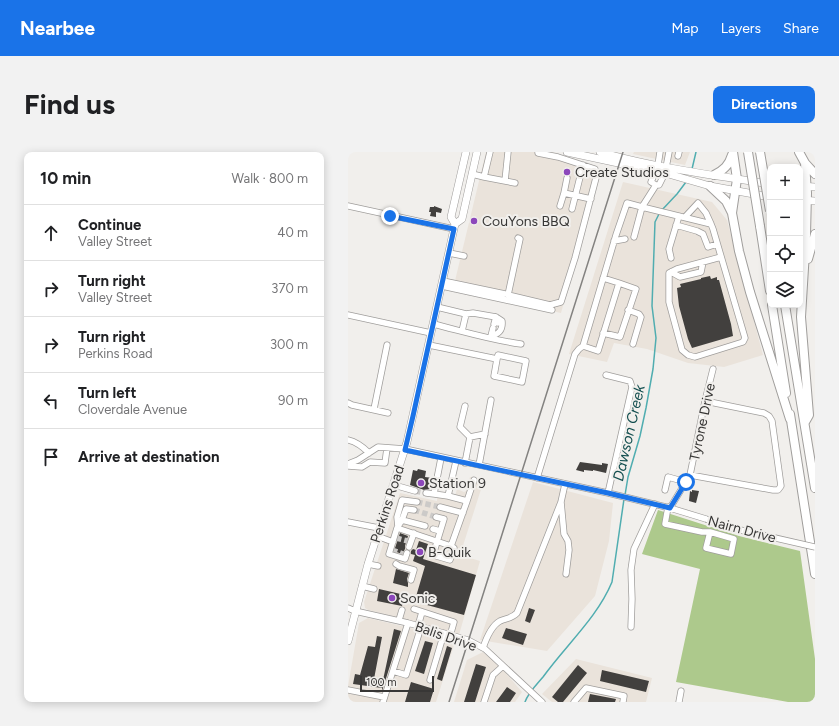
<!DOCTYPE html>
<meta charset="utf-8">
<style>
body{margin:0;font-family:Figtree,sans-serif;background:#f2f2f2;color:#202124}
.controls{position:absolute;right:12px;top:12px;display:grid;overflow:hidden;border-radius:8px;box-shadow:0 2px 10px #0003}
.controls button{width:36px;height:36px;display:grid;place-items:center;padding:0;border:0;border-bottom:1px solid #e0e0e0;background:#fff;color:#202124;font:20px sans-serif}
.scale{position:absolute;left:12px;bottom:10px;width:74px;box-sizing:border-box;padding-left:4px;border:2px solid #383736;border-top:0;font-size:11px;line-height:14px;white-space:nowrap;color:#383736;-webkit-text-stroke:3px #f1efec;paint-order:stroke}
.stop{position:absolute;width:12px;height:12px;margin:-9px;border:3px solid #1a73e8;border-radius:50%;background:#fff}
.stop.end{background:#1a73e8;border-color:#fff;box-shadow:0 1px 4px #0008}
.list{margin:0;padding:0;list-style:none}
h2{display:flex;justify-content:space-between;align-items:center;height:52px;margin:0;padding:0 16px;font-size:17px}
h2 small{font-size:13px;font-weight:400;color:#757577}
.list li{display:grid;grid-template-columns:26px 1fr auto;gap:12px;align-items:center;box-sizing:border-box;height:56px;padding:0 16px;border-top:1px solid #e0e0e0}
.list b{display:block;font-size:15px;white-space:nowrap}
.list p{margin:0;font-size:13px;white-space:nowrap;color:#757577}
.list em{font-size:13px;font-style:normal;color:#757577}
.icon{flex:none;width:22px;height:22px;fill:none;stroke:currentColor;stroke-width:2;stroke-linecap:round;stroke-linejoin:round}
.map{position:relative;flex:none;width:467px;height:550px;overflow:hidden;border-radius:8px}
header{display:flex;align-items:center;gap:24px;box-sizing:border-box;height:56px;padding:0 20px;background:#1a73e8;color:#fff}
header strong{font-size:19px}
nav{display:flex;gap:22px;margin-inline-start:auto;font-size:14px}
.intro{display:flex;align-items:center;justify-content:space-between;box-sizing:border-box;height:96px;padding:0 24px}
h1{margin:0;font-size:28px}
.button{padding:10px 18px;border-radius:8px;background:#1a73e8;color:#fff;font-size:14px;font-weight:700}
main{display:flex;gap:24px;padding:0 24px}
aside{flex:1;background:#fff;border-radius:8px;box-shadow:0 2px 10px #0003}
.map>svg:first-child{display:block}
.built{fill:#eae3db}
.green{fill:#adc98c}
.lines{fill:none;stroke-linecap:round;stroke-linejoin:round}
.stream{stroke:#50adb0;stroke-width:1.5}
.building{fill:#42403e}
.minor-tunnel{stroke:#cccac8;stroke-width:5.5;stroke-dasharray:5.5 3;stroke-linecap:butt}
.minor-casing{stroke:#a09e9c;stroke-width:7}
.major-casing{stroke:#a09e9c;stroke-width:8}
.highway-casing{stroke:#a09e9c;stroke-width:10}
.minor{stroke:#fff;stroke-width:5.5}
.major{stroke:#fff;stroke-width:7}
.highway{stroke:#fff;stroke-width:8}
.rail{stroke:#838280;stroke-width:1.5}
.minor-bridge-casing{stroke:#a09e9c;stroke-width:7;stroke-linecap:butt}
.highway-bridge-casing{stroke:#a09e9c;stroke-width:10;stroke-linecap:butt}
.minor-bridge{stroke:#fff;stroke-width:5.5}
.highway-bridge{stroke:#fff;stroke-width:8}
.route{stroke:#1a73e8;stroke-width:5}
.poi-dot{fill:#8c47bb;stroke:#f1efec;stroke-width:1.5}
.labels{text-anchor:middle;stroke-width:4;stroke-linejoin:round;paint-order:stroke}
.poi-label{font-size:14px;fill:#383736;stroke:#f1efec;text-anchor:start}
.street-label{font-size:14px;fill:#383736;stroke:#f1efec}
.water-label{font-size:15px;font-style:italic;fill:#144f50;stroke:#f1efec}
</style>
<header>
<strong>Nearbee</strong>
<nav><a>Map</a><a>Layers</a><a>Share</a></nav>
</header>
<div class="intro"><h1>Find us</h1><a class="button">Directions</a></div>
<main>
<aside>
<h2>10 min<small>Walk · 800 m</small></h2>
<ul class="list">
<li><svg class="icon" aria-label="ahead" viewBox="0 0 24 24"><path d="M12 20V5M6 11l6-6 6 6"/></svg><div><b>Continue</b><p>Valley Street</p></div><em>40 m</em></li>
<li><svg class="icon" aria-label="right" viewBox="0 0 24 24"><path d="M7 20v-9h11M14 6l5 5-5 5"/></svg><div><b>Turn right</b><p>Valley Street</p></div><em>370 m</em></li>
<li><svg class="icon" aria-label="right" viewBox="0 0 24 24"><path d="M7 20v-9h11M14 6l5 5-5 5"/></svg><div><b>Turn right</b><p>Perkins Road</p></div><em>300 m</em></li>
<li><svg class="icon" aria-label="left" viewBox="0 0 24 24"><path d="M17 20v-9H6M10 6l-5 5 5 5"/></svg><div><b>Turn left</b><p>Cloverdale Avenue</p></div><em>90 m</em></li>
<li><svg class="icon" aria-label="arrive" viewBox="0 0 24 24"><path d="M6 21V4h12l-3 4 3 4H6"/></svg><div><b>Arrive at destination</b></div></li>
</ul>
</aside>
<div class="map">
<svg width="467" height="550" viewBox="0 0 467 550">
<rect width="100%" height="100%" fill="#f1efec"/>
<path class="built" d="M138,0H204L252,20L213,161L105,137Z
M286,0H342L337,13L285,2Z
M275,30L364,50L379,68L415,203L376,215L340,211L299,197L266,191L259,210L221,202Z
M122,325L136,328L112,403L132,409L111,483L59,468L20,458L17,456L16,450L52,341L89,349V345L106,348L109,337L116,340L118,339Z
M185,330L265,351L261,389L247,444L199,499L132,488Z
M20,466L108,487L88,550H0V534L11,471Z
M135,500L151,513L174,540L167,550H106L119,508Z
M228,507L304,526L298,550H204L194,542Z"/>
<path class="green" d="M310,358L391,384L452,399L467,507V550H440L328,530L352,417L294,402Z"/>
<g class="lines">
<path class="stream" d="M344,17L348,0
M313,59L329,42L338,30
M277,343L280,325L292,284L298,256L305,217L308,186L304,154L307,70L311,62
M177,550C180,541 189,532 195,525C218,493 249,466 264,430L276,347"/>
</g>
<path class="building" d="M86,54L94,57L93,61L88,60V65L82,64L83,60H81L82,55H86Z
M362,124L363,127L369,125V128H371L383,172L385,184L344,196L340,187L331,154L329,136L333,135L332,132L353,127V126Z
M232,310L254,313V311L260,312L258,321L245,318V319L236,318V320L228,318Z
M70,317L78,319L77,325L85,326L82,337L76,338L62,333L65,318L69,319Z
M344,338L351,339L348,351L341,349L342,339L344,340Z
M52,381L60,384L57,394V397L54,402L46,399Z
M71,389L80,392L75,407L128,423L116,463L79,453L80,452L67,448L77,414L65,409L67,403L63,402V399L65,397L68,398Z
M48,417L61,421L59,427L60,431V435L45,431Z
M31,437L57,443L54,454L29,449Z
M181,456L187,458L182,471L177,469Z
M158,476L179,482L175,493L154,486Z
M46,477L53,479L34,539V536L5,532L7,522L12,523L20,494L27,495L29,484L34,485L26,527L35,528Z
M77,489L85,491L76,522L67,519Z
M99,494L104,496L94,529L89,527Z
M128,512L138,515L127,550H116Z
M230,513L239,521L215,550H210L204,545Z
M254,518L301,529L298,540L252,529Z
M63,530L86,537L82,550H57Z
M159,535L168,541L162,550H148Z
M242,542L268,547L267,550H240Z"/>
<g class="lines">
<path class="minor-tunnel" d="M67,339L78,341
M69,350L92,355
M66,358L88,365
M48,386L60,389
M44,398L55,402"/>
<defs>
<path id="minor" d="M330,4L331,0
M124,22L136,25L142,0
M136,25L157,29L160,0
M219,26L216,41L243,47
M157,29L167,31
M308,33L303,30L310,13L312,0
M0,54L106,77
M212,54L216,41
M224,57L235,13
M337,65L350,51L358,61L363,72
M328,73L349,79L355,82L360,95L369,92
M286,85L294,55L363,72L365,77L397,186L395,190L347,205L340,203L334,198L321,150V121L329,117L373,105
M170,86L172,87L160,143L202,153L213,150L227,106L249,22L247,17L210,5L190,1V0
M266,89L277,87
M101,101L116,104
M323,106L321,97L331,64
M323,120L332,125L353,120L355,110
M95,129L157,142
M94,134L204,158
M89,155L118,162L125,161L148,165L150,171
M280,158L291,162L293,165L285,192
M0,163L83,181
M85,172C114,179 143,188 173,192
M114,179L118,162
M255,181L272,185L288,137L271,131
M143,184C151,182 155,178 154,169L148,165L146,172
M143,184L145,176
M81,193L149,207L150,203L178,209L174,230L146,224L149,207
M235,194L250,199L271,131L255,126
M258,223L282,229L284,235L260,341
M0,251L4,253L40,261
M117,254L112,275L122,285
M26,257L39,193
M0,288C9,290 15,295 21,301
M93,306L86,342L100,344
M117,311L122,285L137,282
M0,312L10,308L30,295L57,297L260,341L322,356L342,323L425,338H430L433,334L424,269L421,264L416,261L357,249
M131,313L143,248
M0,314L14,315L22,310L37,311L39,296
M342,323L357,249L365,217
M189,326L227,202L231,197L235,194L268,83L279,51L294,55L308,33H311L317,21L321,0
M46,333L67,339
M317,338L320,325L338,330
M78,341L86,342
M119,349L126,328
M213,350L216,382L220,389L221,398L218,422
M92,355L115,361
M320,355L317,372L354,380H362L386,387L383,402L358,396L362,380
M322,356L358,367
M88,365L96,367L85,403L102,408L106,396L103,394
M54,368L77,374
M0,370L31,376
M50,375L49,365L54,348L69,350
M49,376L103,394L119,349L100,344L108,309
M85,377L92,379
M29,384L45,390
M61,395L66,381
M59,401L57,407L41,402L49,376L54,368L58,357L66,358
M20,412L30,414
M48,412L51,414L66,418L63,428
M14,434L26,437
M0,456L7,459L60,471L120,488L137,497L194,550
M66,457L106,470L102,484
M51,468L54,458
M70,474L74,460
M283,475L284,447L283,418L286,397L307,352
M135,496C138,487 143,474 152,469C158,466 163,467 169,461L213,350L217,332
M45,519L58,523L73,475
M82,528L96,481
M0,538L36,545
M35,550L60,471
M136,550L145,523L155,514
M226,550L238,536L276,544L275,550
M331,550L333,539"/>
<path id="major" d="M219,0L317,21L362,34L422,45
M252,0C307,16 365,23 422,32
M452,34L467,35
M452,48L467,49
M107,72L103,65L118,0
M0,489L20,412L59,290L107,72L114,67L129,0"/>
<path id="highway" d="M385,0L389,27L384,61L391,99L402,140L442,267
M451,0L457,11L459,41L458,83L453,165L461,263L457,270
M457,11L467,22
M366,23C376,18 381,13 384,3
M362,34L378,49L384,61
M412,74L422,139
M460,107L467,82
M424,153L438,241
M437,153L467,336
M442,262L467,422"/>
</defs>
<use href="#minor" class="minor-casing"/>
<use href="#major" class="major-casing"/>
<use href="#highway" class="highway-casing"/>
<use href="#minor" class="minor"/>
<use href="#major" class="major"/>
<use href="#highway" class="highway"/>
<path class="rail" d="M101,550L275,0"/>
<defs>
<path id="minor-bridge" d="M358,367L379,375L467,395"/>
<path id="highway-bridge" d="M400,0L412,74
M412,0L422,59"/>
</defs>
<use href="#minor-bridge" class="minor-bridge-casing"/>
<use href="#highway-bridge" class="highway-bridge-casing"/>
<use href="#minor-bridge" class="minor-bridge"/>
<use href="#highway-bridge" class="highway-bridge"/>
</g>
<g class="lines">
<path class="route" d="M42,64L106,77L65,264L57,298L260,341L322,356L338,330"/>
</g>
<g class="poi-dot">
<circle cx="219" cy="20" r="4"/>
<circle cx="126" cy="69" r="4"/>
<circle cx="73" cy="331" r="4"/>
<circle cx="72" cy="400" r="4"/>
<circle cx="44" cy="446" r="4"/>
</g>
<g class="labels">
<g class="poi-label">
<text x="227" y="25">Create Studios</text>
<text x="134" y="74">CouYons BBQ</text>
<text x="81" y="336">Station 9</text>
<text x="80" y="405">B-Quik</text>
<text x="52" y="451">Sonic</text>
</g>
<g class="street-label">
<text transform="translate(354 270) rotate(-78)" y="5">Tyrone Drive</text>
<text transform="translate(39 352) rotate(-72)" y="5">Perkins Road</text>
<text transform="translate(394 377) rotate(15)" y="5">Nairn Drive</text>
<text transform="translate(98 484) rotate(19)" y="5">Balis Drive</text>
</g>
<g class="water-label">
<text transform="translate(281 281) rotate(-77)" y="5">Dawson Creek</text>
</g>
</g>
</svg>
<div class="controls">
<button>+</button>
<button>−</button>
<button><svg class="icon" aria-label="locate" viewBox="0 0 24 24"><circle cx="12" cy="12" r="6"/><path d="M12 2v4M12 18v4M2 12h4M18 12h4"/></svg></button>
<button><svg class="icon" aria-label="layers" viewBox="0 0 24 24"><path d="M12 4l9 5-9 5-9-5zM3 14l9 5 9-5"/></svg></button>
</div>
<div class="scale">100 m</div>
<div class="stop" style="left:338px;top:330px"></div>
<div class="stop end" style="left:42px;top:64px"></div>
</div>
</main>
